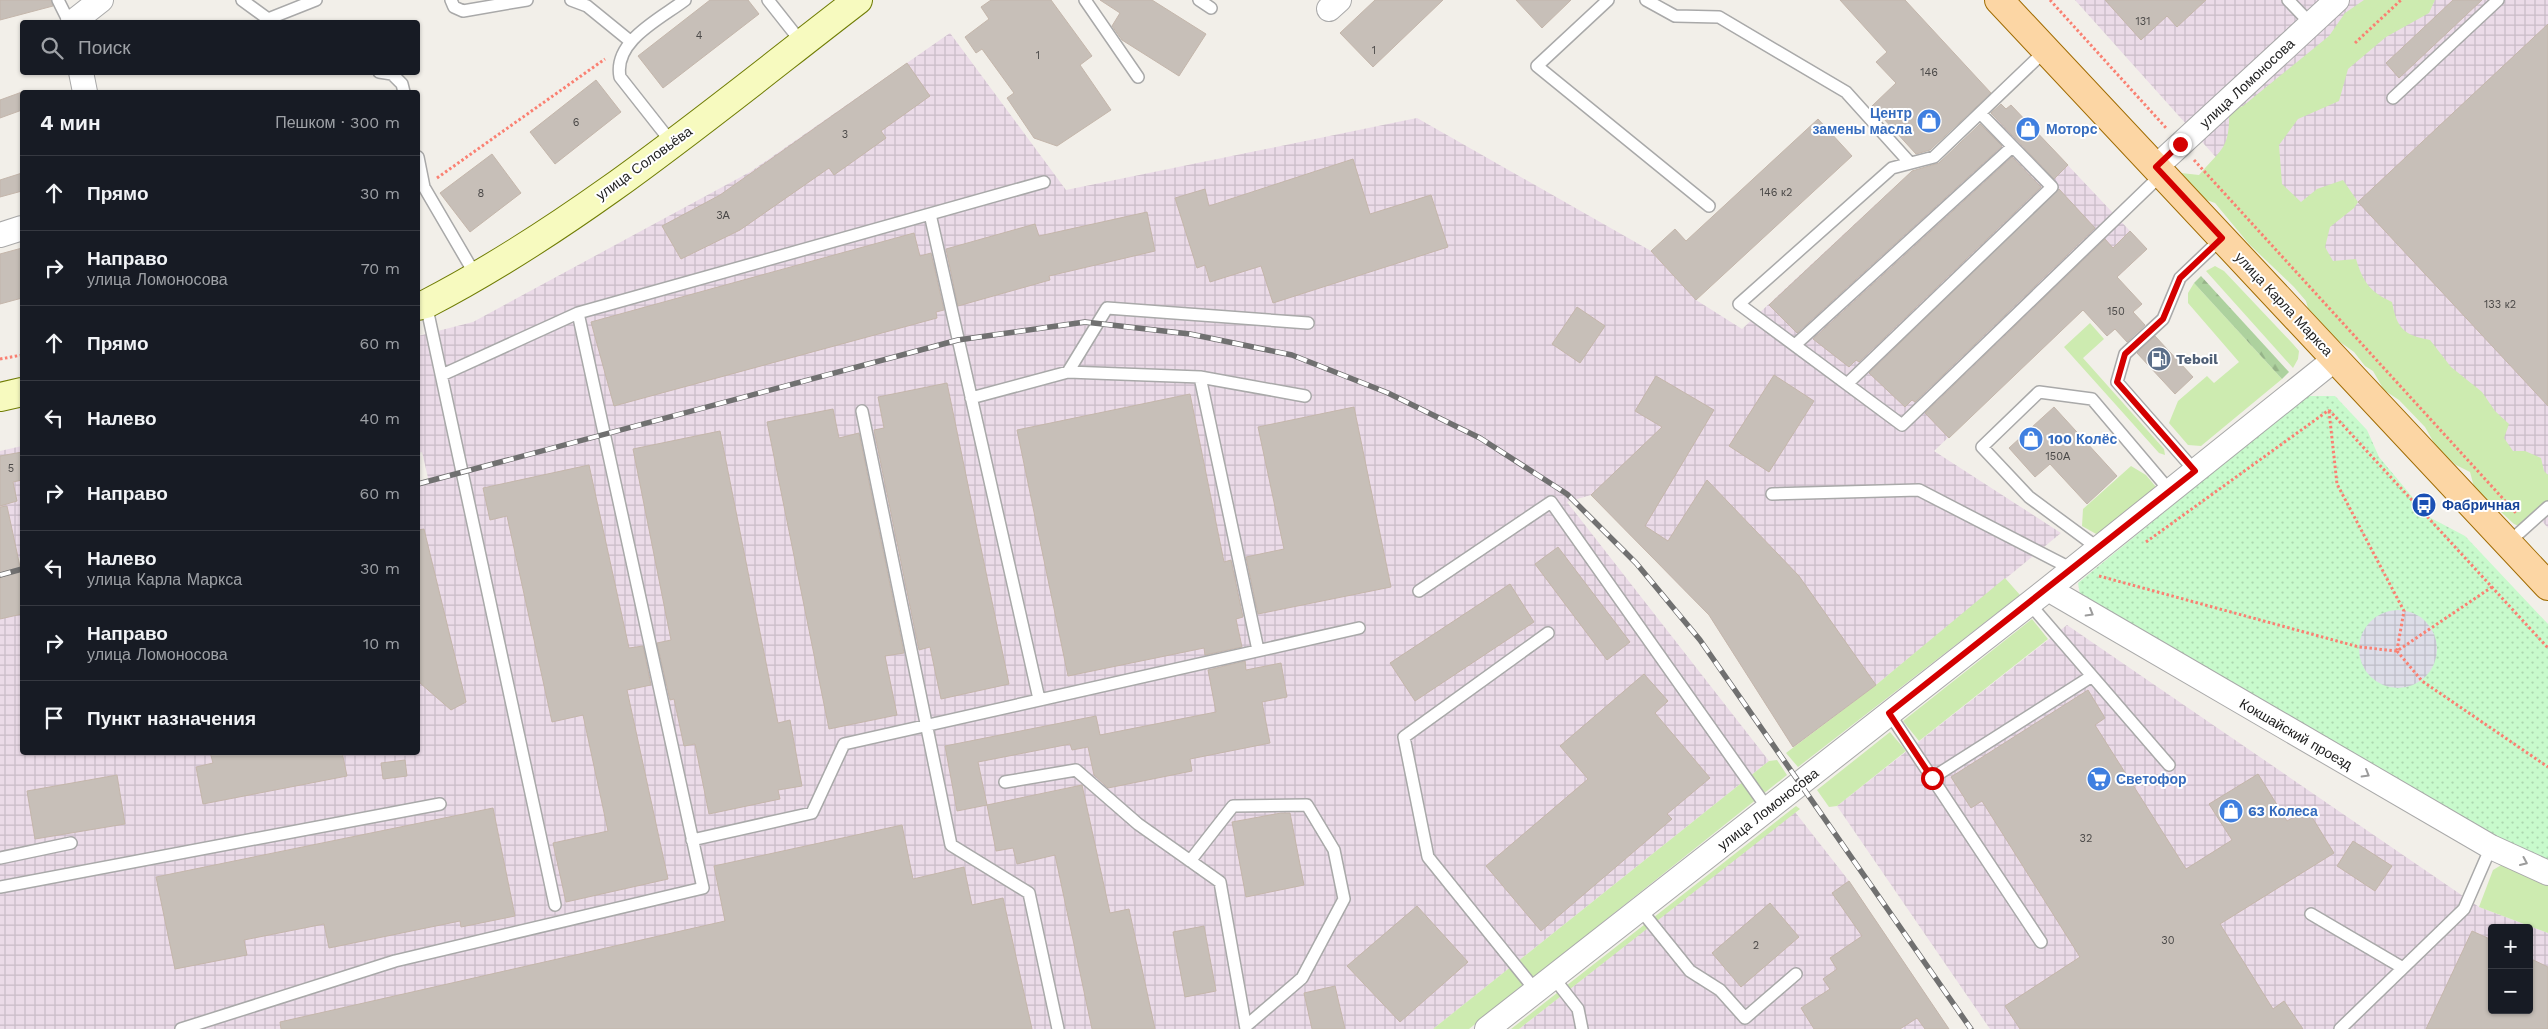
<!DOCTYPE html>
<html lang="ru">
<meta charset="utf-8">
<style>
body{margin:0;font-family:"Work Sans",sans-serif;background:#20242c;color:#f1f3f6}
.controls{position:absolute;right:15px;bottom:15px;display:grid;overflow:hidden;border-radius:5px;box-shadow:0 1px 4px #0004}
.controls button{width:45px;height:45px;display:grid;place-items:center;padding:0;border:0;border-bottom:1px solid #363941;background:#171b24;color:#f1f3f6;font:25px sans-serif}
.stop{position:absolute;width:15px;height:15px;margin:-11px;border:4px solid #d40000;border-radius:50%;background:#fff}
.stop.end{background:#d40000;border-color:#fff;box-shadow:0 1px 5px #0008}
.list{margin:0;padding:0;list-style:none}
h2{display:flex;justify-content:space-between;align-items:center;height:65px;margin:0;padding:0 20px;font-size:21px}
h2 small{font-size:16px;font-weight:400;color:#9ea1a6}
.list li{display:grid;grid-template-columns:32px 1fr auto;gap:15px;align-items:center;box-sizing:border-box;height:75px;padding:0 20px;border-top:1px solid #363941}
.list b{display:block;font-size:19px;white-space:nowrap}
.list p{margin:0;font-size:16px;white-space:nowrap;color:#9ea1a6}
.list em{font-size:16px;font-style:normal;color:#9ea1a6}
.icon{flex:none;width:28px;height:28px;fill:none;stroke:currentColor;stroke-width:2;stroke-linecap:round;stroke-linejoin:round}
.map{position:relative;flex:none;width:2548px;height:1029px;overflow:hidden}
.search{position:absolute;background:#171b24;box-shadow:0 1px 4px #0004;left:20px;top:20px;width:400px;height:55px;display:flex;align-items:center;gap:12px;box-sizing:border-box;padding:0 18px;border-radius:5px;color:#9ea1a6;font-size:19px}
.panel{position:absolute;background:#171b24;box-shadow:0 1px 4px #0004;left:20px;top:90px;width:400px;height:665px;border-radius:5px}
.map>svg:first-child{display:block}
.industrial{fill:url(#industrial-grid);fill-rule:evenodd}
.grass{fill:#cdebb0}
.forest{fill:url(#forest-firs)}
.park{fill:url(#park-dots)}
.plaza{fill:url(#plaza-grid)}
.building{fill:#c7bfb8;stroke:#c4b6ab}
.lines{fill:none;stroke-linecap:round;stroke-linejoin:round}
.lane-casing{stroke:#a9a9a9;stroke-width:14}
.street-casing{stroke:#a9a9a9;stroke-width:26}
.secondary-casing{stroke:#707d05;stroke-width:30}
.primary-casing{stroke:#a06b00;stroke-width:30}
.path{stroke:#fa8072;stroke-width:3;stroke-dasharray:2.5 2.5;stroke-linecap:butt}
.lane{stroke:#fff;stroke-width:11}
.street{stroke:#fff;stroke-width:24}
.secondary{stroke:#f7fabf;stroke-width:28}
.primary{stroke:#fcd6a4;stroke-width:28}
.rail-casing{stroke:#707070;stroke-width:5.5}
.rail{stroke:#fff;stroke-width:4;stroke-dasharray:11;stroke-linecap:butt}
.oneway{stroke:#9c9c9c}
.route{stroke:#d40000;stroke-width:6}
.labels{text-anchor:middle;stroke-width:4;stroke-linejoin:round;paint-order:stroke}
.number-label{font-size:11px;fill:#4b4948}
.street-label{font-size:14px;fill:#222;stroke:#fff}
.shop-label{font-size:14px;font-weight:bold;fill:#366cbe;stroke:#fff;text-anchor:start}
.service-label{font-size:14px;font-weight:bold;fill:#4e5e75;stroke:#fff;text-anchor:start}
.transit-label{font-size:14px;font-weight:bold;fill:#164399;stroke:#fff;text-anchor:start}
</style>
<div class="map">
<svg width="2548" height="1029" viewBox="0 0 2548 1029">
<defs>
<pattern id="industrial-grid" width="8" height="8" patternUnits="userSpaceOnUse" patternTransform="scale(1.25)"><rect width="8" height="8" fill="#ebdbe8"/><path d="M0 4h8M4 0v8" fill="none" stroke="#c9bcc7"/></pattern>
<pattern id="forest-firs" width="22" height="20" patternUnits="userSpaceOnUse" patternTransform="scale(1.25)"><rect width="22" height="20" fill="#add19e"/><path d="M5 1l3.5 6h-7zM16 11l3.5 6h-7z" fill="#95b388"/></pattern>
<pattern id="park-dots" width="8" height="8" patternUnits="userSpaceOnUse" patternTransform="scale(1.25)"><rect width="8" height="8" fill="#c8facc"/><path d="M2 2h.1M6 6h.1" fill="none" stroke="#acd6af" stroke-width="1.8" stroke-linecap="round"/></pattern>
<pattern id="plaza-grid" width="8" height="8" patternUnits="userSpaceOnUse" patternTransform="scale(1.25)"><rect width="8" height="8" fill="#dddde8"/><path d="M0 4h8M4 0v8" fill="none" stroke="#bdbdc7"/></pattern>
</defs>
<rect width="100%" height="100%" fill="#f2efe9"/>
<path class="industrial" d="M2075,0H2548V528Z
M950,33L1066,190L1417,118L1651,251L1696,300L1742,329L1901,181L1906,186L1935,177L2011,105L2147,249L1934,451L2061,533L1876,685L1793,747L1709,615L1591,495L1567,502L1769,761L1433,1029H0V575L22,569V752H418V484L429,482L422,452L418,453V336L473,322L750,172Z
M22,446V557L0,562V451Z
M2067,625L2479,907L2548,933V1029H1990L1837,806ZM2492,928H2529V1010H2492Z
M1795,812L1849,881L1949,1029H1519Z"/>
<path class="grass" d="M2364,0H2435L2429,13L2386,37L2348,69L2339,101L2298,119L2279,145L2282,184L2301,202L2317,189L2343,180L2358,202L2354,208L2330,227L2325,247L2333,261L2356,259C2363,282 2370,292 2392,302C2397,329 2404,335 2430,340L2451,367L2482,392L2495,411L2509,424L2504,438L2513,451H2525L2541,458L2544,471L2548,475V515L2541,522L2524,528L2514,524L2474,487L2470,472L2456,465L2437,448L2425,427L2399,400L2384,390L2373,371L2365,366L2354,352L2336,339L2309,312L2306,301L2294,287L2249,244L2215,203L2204,199L2181,173L2199,175C2221,149 2230,149 2229,112L2243,106L2329,36L2345,13Z
M2215,266L2224,271L2293,344L2299,351L2298,359L2293,368L2206,271Z
M2194,283L2282,379L2201,446L2188,445L2169,423L2178,401L2207,376L2214,383L2239,362L2188,303V293Z
M2090,323L2104,339L2083,358L2164,449L2165,455L2159,453L2064,347Z
M2131,466L2146,475L2156,487L2098,535L2082,526L2083,509Z
M2005,578L2020,595L1798,767L1786,753L1876,685Z
M2032,619L2048,639L1919,741L1903,721Z
M1890,732L1906,751L1837,806L1829,807L1817,790Z
M1777,760L1787,775L1469,1029H1433L1769,761Z
M1796,806L1800,809L1519,1029H1511Z
M2503,864L2548,883V933L2479,907L2493,870Z"/>
<path class="forest" d="M2201,276L2289,372L2282,379L2194,283Z"/>
<path class="park" d="M2306,396H2335L2367,430L2379,457L2429,517L2465,536L2548,624V860L2497,837L2081,600L2078,583Z"/>
<path class="plaza" d="M2359 649a39 39 0 1 1 78 0a39 39 0 1 1-78 0Z"/>
<path class="building" d="M0,0H51L53,6L0,20Z
M710,0H748L759,14L663,88L638,56Z
M991,0H1051L1092,56L1080,65L1111,110L1057,146L1034,138L1007,98L1014,93L982,49L976,53L965,37L989,19L981,7Z
M1100,0H1152L1206,34L1179,76L1122,40L1112,26L1120,13Z
M1375,0H1443L1373,67L1340,33Z
M1516,0H1571L1542,28Z
M1840,0H1905L1991,93L1930,150L1916,154L1872,106L1896,83L1876,62L1887,52Z
M2105,0H2206L2177,27L2167,16L2141,40Z
M2453,0H2482L2399,78L2386,63Z
M2548,24V406L2358,202Z
M907,63L930,96L881,131L886,138L834,175L829,168L740,230L681,259L662,226L720,195Z
M596,80L621,112L555,164L530,132Z
M22,92V110L0,118V100Z
M2001,104L2006,109L2011,105L2068,165L2054,179L1991,113Z
M1818,119L1852,156L1696,300L1651,251L1675,229L1686,241Z
M1980,124L2002,146L1797,333L1769,305L1912,171L1939,163Z
M492,154L521,193L470,232L440,193Z
M2012,157L2041,187L1859,362L1856,360L1849,367L1813,339Z
M1353,159L1370,214L1431,195L1448,247L1273,303L1261,266L1210,282L1205,265L1197,268L1175,198L1205,189L1209,206Z
M22,173V191L0,197V180Z
M2059,189L2095,228L1915,402L1912,400L1905,407L1869,373Z
M1147,212L1155,251L1049,276L1050,280L958,306L946,249L1035,224L1039,236Z
M2130,231L2147,249L2117,277L2142,304L2133,312L2145,325L2127,342L2115,329L2107,336L2083,310L1949,438L1925,413L2105,239L2113,248Z
M914,233L920,256L931,253L944,310L936,312L937,318L614,406L591,322Z
M22,248V298L0,304V254Z
M1577,307L1605,326L1580,363L1552,344Z
M2155,336L2193,377L2175,394L2137,353Z
M1774,375L1814,401L1769,472L1729,446Z
M1656,376L1714,410L1645,526L1668,541L1707,480L1799,576L1876,685L1793,747L1709,615L1591,495L1662,427L1635,411Z
M947,383L1009,684L941,699L930,647L919,650L874,430L884,428L878,397Z
M1190,394L1224,562L1231,560L1243,617L1236,619L1242,647L1205,655L1204,648L1068,676L1017,430Z
M1354,407L1391,587L1258,614L1246,557L1284,549L1258,427Z
M2054,407L2117,476L2087,504L2050,464L2035,477L2009,448Z
M833,409L839,438L859,433L904,653L885,656L897,715L829,729L767,422Z
M720,431L778,723L790,720L802,786L778,790L780,799L709,814L695,744L684,746L674,699L670,700L657,643L671,640L633,449Z
M22,452V480L13,482L17,501L0,506V456Z
M589,465L629,648L643,646L651,685L627,690L668,879L566,902L553,843L608,831L583,715L552,722L507,516L490,520L483,488Z
M7,506L22,576V614L0,619V507Z
M424,529L466,702L451,710L420,683L418,673V530Z
M1558,547L1630,642L1607,660L1535,564Z
M1510,584L1534,622L1415,701L1390,663Z
M1245,661L1246,670L1281,663L1287,697L1262,702L1270,743L1190,759L1192,771L1108,788L1094,775L1088,747L1072,750L1070,744L978,762L987,805L957,811L945,746L1096,716L1100,735L1216,712L1208,670Z
M1644,674L1668,701L1655,713L1710,778L1667,814L1672,819L1541,931L1486,866L1588,779L1560,746Z
M2088,690L2105,718L2095,725L2186,869L2232,840L2209,804L2258,774L2287,821L2307,809L2334,853L2220,924L2273,1009L2284,1001L2303,1029H2020L2005,1006L2080,957L1982,801L1971,808L1951,777Z
M210,752H342L347,776L203,804L196,767L213,763Z
M405,760L407,776L383,779L381,763Z
M117,775L125,824L35,839L27,791Z
M1082,785L1110,913L1129,909L1155,1029H1092L1055,855L1017,864L1013,848L996,851L987,805Z
M493,808L515,916L461,927L460,921L329,948L324,924L244,940L247,955L175,969L156,877Z
M1281,813H1290L1304,885L1246,897L1232,822Z
M902,825L913,879L964,867L972,905L1003,898L1032,1029H281L280,1022L725,921L714,866Z
M2353,841L2392,866L2375,891L2337,866Z
M1849,881L1949,1029H1925L1917,1018L1900,1029H1814L1801,1008L1830,989L1823,979L1837,969L1830,958L1862,936L1832,893Z
M1770,903L1799,937L1741,987L1712,953Z
M1417,906L1468,962L1400,1022L1347,966Z
M1204,926L1216,991L1185,997L1173,932Z
M2472,931L2492,940V1010H2529V958L2548,967V1029H2426Z
M1335,986L1345,1029H1312L1304,993Z"/>
<g class="lines">
<defs>
<path id="lane" d="M58,0L69,22
M242,0L268,19L316,0
M451,0L454,7L463,11L527,0
M571,0L587,6L630,41
M768,0L802,43
M1085,0L1138,77
M1199,0L1211,8
M1608,0L1537,66L1709,206
M1646,0L1675,16L1719,17L1846,92L1910,163
M2288,0L2311,24
M2046,50L1934,157L1892,168L1739,304L1902,425L2162,174
M379,72L392,74L402,84L404,92
M2393,98L2498,0
M672,143L620,77C613,41 660,19 685,0
M418,157L424,187L476,276
M930,214L1039,699
M426,304L555,905
M1795,345L2012,147
M1068,372L1107,308L1308,323
M442,375L578,313L1044,182
M1200,377L1258,650
M1847,384L2052,187L1980,113
M971,398L1068,372L1200,377L1305,396
M862,411L951,845L1029,893L1058,1029
M2195,471L2117,382L2125,354L2163,319L2180,278L2222,238
M1772,494L1919,490L2072,569
M2508,543L2548,507
M2098,548L2029,497L1982,447L2039,392L2092,399L2170,491
M1419,591L1551,502L1768,809
M2029,603L2169,765
M1889,713L2041,942
M1932,778L2092,676
M1005,782L1076,770L1138,824L1220,882L1246,1029
M692,840L812,813L844,744L1359,628
M0,858L71,843
M1190,861L1233,806L1307,805L1334,850L1344,899L1302,978L1246,1026
M0,887L440,804
M1640,909L1690,971L1720,990L1745,1018L1796,974
M2311,914L2403,968
M1551,979L1553,977L1578,1009L1582,1029
M1538,989L1536,991L1428,857L1404,737L1548,633
M181,1029L395,961L703,888L578,313
M2340,1029L2464,909L2491,847"/>
<path id="street" d="M1329,9L1339,0
M73,22L101,0
M81,72L85,92
M2156,167L2337,0
M0,235L22,228
M2048,589L2491,847L2548,873
M1487,1029L2048,589L2335,359"/>
<path id="secondary" d="M418,306L426,304C582,223 720,106 858,0
M0,397L22,392"/>
<path id="primary" d="M1999,0L2548,586"/>
</defs>
<use href="#lane" class="lane-casing"/>
<use href="#street" class="street-casing"/>
<use href="#secondary" class="secondary-casing"/>
<use href="#primary" class="primary-casing"/>
<path class="path" d="M2050,0L2167,129
M2355,43L2401,0
M2194,160L2517,514
M437,178L605,59
M0,359L22,355
M2329,410L2548,648
M2329,411L2337,484L2404,611L2397,650
M2146,542L2329,410
M2099,576L2359,647L2397,651L2492,587
M2397,651L2422,681L2548,767"/>
<use href="#lane" class="lane"/>
<use href="#street" class="street"/>
<use href="#secondary" class="secondary"/>
<use href="#primary" class="primary"/>
<defs>
<path id="rail" d="M418,484L958,340L1085,322L1190,334L1292,355L1388,393L1480,438L1567,494L1636,563L1700,640L1971,1029
M0,575L22,569"/>
</defs>
<use href="#rail" class="rail-casing"/>
<use href="#rail" class="rail"/>
</g>
<defs><path id="oneway-chevron" d="M-2-3.5L2.5 0L-2 3.5" fill="none" stroke-width="1.6" stroke-linecap="round" stroke-linejoin="round" transform="scale(1.25)"/></defs>
<g class="oneway">
<use href="#oneway-chevron" transform="translate(2090 613) rotate(30)"/>
<use href="#oneway-chevron" transform="translate(2366 774) rotate(30)"/>
<use href="#oneway-chevron" transform="translate(2524 862) rotate(24)"/>
</g>
<g class="lines">
<path class="route" d="M1932,778L1889,713L2195,471L2117,382L2125,354L2163,319L2180,278L2222,238L2156,167L2180,144"/>
</g>
<defs>
<symbol id="shop-disc" viewBox="-11 -11 22 22"><circle r="9.5" fill="#3f7fe0" stroke="#fff"/><path d="M-5-2.5h2.3a2.7 3.5 0 0 1 5.4 0H5L5.5 6h-11ZM-1.5-2.5h3a1.5 2.3 0 0 0-3 0Z" fill="#fff"/></symbol>
<symbol id="fuel-disc" viewBox="-11 -11 22 22"><circle r="9.5" fill="#5c6f8a" stroke="#fff"/><path d="M-5.5-6h7V0h2V4h1.3V-2.5L3-4.5l.8-.8L6-3V5H2.5V1h-1V6h-7ZM-4.2-4.7v3.2H.2V-4.7Z" fill="#fff"/></symbol>
<symbol id="bus-disc" viewBox="-11 -11 22 22"><circle r="9.5" fill="#1a4fb4" stroke="#fff"/><path d="M-5-6H5V4H4V6H2V4H-2V6H-4V4H-5ZM-3.5-4V0h7V-4ZM-3.5 1.2v1.5H-2V1.2ZM2 1.2v1.5H3.5V1.2Z" fill="#fff"/></symbol>
<symbol id="supermarket-disc" viewBox="-11 -11 22 22"><circle r="9.5" fill="#3f7fe0" stroke="#fff"/><path d="M-6-5.5h2.5l.6 2H6L4.5 2H-2.5L-4.4-4H-6ZM-1.5 3.2a1.3 1.3 0 1 0 .1 0ZM3 3.2a1.3 1.3 0 1 0 .1 0Z" fill="#fff"/></symbol>
</defs>
<g fill-rule="evenodd">
<use href="#shop-disc" x="1915" y="107" width="28" height="28"/>
<use href="#shop-disc" x="2014" y="115" width="28" height="28"/>
<use href="#fuel-disc" x="2145" y="345" width="28" height="28"/>
<use href="#shop-disc" x="2017" y="425" width="28" height="28"/>
<use href="#bus-disc" x="2410" y="491" width="28" height="28"/>
<use href="#supermarket-disc" x="2085" y="765" width="28" height="28"/>
<use href="#shop-disc" x="2217" y="797" width="28" height="28"/>
</g>
<g class="labels">
<g class="number-label">
<text x="2143" y="25">131</text>
<text x="699" y="39">4</text>
<text x="1374" y="54">1</text>
<text x="1038" y="59">1</text>
<text x="1929" y="76">146</text>
<text x="576" y="126">6</text>
<text x="845" y="138">3</text>
<text x="1776" y="196">146 к2</text>
<text x="481" y="197">8</text>
<text x="723" y="219">3А</text>
<text x="2500" y="308">133 к2</text>
<text x="2116" y="315">150</text>
<text x="2058" y="460">150А</text>
<text x="11" y="472">5</text>
<text x="2086" y="842">32</text>
<text x="2168" y="944">30</text>
<text x="1756" y="949">2</text>
</g>
<g class="street-label">
<text transform="translate(2247 83) rotate(-43)" y="5">улица Ломоносова</text>
<text transform="translate(644 163) rotate(-36)" y="5">улица Соловьёва</text>
<text transform="translate(2284 304) rotate(47)" y="5">улица Карла Маркса</text>
<text transform="translate(2296 734) rotate(30)" y="5">Кокшайский проезд</text>
<text transform="translate(1768 809) rotate(-38)" y="5">улица Ломоносова</text>
</g>
<g class="shop-label">
<text x="1912" y="118" text-anchor="end">Центр<tspan x="1912" dy="16">замены масла</tspan></text>
<text x="2046" y="134">Моторс</text>
<text x="2048" y="444">100 Колёс</text>
<text x="2116" y="784">Светофор</text>
<text x="2248" y="816">63 Колеса</text>
</g>
<g class="service-label">
<text x="2176" y="364">Teboil</text>
</g>
<g class="transit-label">
<text x="2442" y="510">Фабричная</text>
</g>
</g>
</svg>
<div class="controls">
<button>+</button>
<button>−</button>
</div>
<div class="stop" style="left:1932px;top:778px"></div>
<div class="stop end" style="left:2180px;top:144px"></div>
<div class="search"><svg class="icon" aria-label="search" viewBox="0 0 24 24"><circle cx="10" cy="10" r="6"/><path d="M15 15l6 6"/></svg>Поиск</div>
<section class="panel">
<h2>4 мин<small>Пешком · 300 m</small></h2>
<ul class="list">
<li><svg class="icon" aria-label="ahead" viewBox="0 0 24 24"><path d="M12 20V5M6 11l6-6 6 6"/></svg><div><b>Прямо</b></div><em>30 m</em></li>
<li><svg class="icon" aria-label="right" viewBox="0 0 24 24"><path d="M7 20v-9h11M14 6l5 5-5 5"/></svg><div><b>Направо</b><p>улица Ломоносова</p></div><em>70 m</em></li>
<li><svg class="icon" aria-label="ahead" viewBox="0 0 24 24"><path d="M12 20V5M6 11l6-6 6 6"/></svg><div><b>Прямо</b></div><em>60 m</em></li>
<li><svg class="icon" aria-label="left" viewBox="0 0 24 24"><path d="M17 20v-9H6M10 6l-5 5 5 5"/></svg><div><b>Налево</b></div><em>40 m</em></li>
<li><svg class="icon" aria-label="right" viewBox="0 0 24 24"><path d="M7 20v-9h11M14 6l5 5-5 5"/></svg><div><b>Направо</b></div><em>60 m</em></li>
<li><svg class="icon" aria-label="left" viewBox="0 0 24 24"><path d="M17 20v-9H6M10 6l-5 5 5 5"/></svg><div><b>Налево</b><p>улица Карла Маркса</p></div><em>30 m</em></li>
<li><svg class="icon" aria-label="right" viewBox="0 0 24 24"><path d="M7 20v-9h11M14 6l5 5-5 5"/></svg><div><b>Направо</b><p>улица Ломоносова</p></div><em>10 m</em></li>
<li><svg class="icon" aria-label="arrive" viewBox="0 0 24 24"><path d="M6 21V4h12l-3 4 3 4H6"/></svg><div><b>Пункт назначения</b></div></li>
</ul>
</section>
</div>
